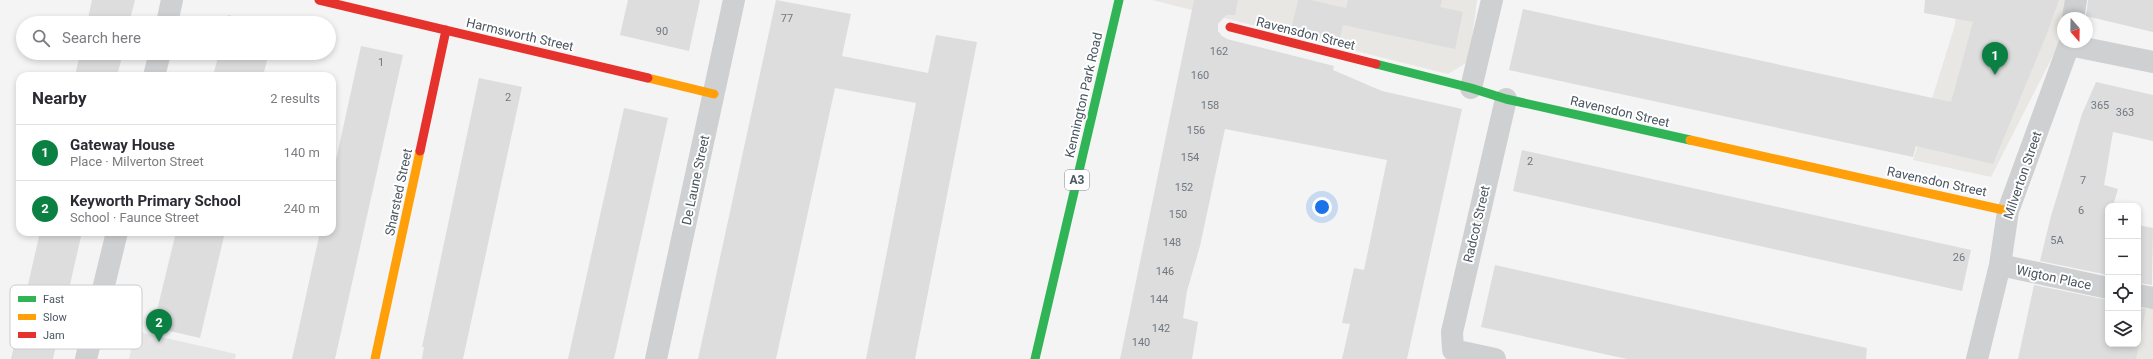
<!DOCTYPE html>
<meta charset="utf-8">
<style>
body{margin:0;font-family:Roboto,sans-serif;background:#f7f7f7;color:#2b2b33}
.controls{position:absolute;right:12px;bottom:12px;display:grid;overflow:hidden;border-radius:8px;box-shadow:0 2px 6px #0003}
.controls button{width:36px;height:36px;display:grid;place-items:center;padding:0;border:0;border-bottom:1px solid #e1e1e2;background:#fff;color:#2b2b33;font:20px sans-serif}
.compass{position:absolute;left:2057px;top:12px;width:36px;height:36px;border-radius:50%;background:#fff;box-shadow:0 2px 6px #0003;rotate:160deg}
.you{position:absolute;left:1322px;top:207px;width:14px;height:14px;margin:-10px;border:3px solid #fff;border-radius:50%;background:#1a73e8;box-shadow:0 0 0 6px #1a73e833}
.badge{display:grid;place-items:center;width:26px;height:26px;border-radius:50%;background:#0b8043;color:#fff;font-size:13px;font-weight:700}
.pin{position:absolute;translate:-50% -33px;filter:drop-shadow(0 1px 2px #0008)}
.pin::after{content:'';position:absolute;top:21px;width:14px;height:12px;background:inherit;clip-path:polygon(0 0,100% 0,50% 100%)}
.list{margin:0;padding:0;list-style:none}
h2{display:flex;justify-content:space-between;align-items:center;height:52px;margin:0;padding:0 16px;font-size:17px}
h2 small{font-size:13px;font-weight:400;color:#7c7c81}
.list li{display:grid;grid-template-columns:26px 1fr auto;gap:12px;align-items:center;box-sizing:border-box;height:56px;padding:0 16px;border-top:1px solid #e1e1e2}
.list b{display:block;font-size:15px;white-space:nowrap}
.list p{margin:0;font-size:13px;white-space:nowrap;color:#7c7c81}
.list em{font-size:13px;font-style:normal;color:#7c7c81}
.icon{flex:none;width:22px;height:22px;fill:none;stroke:currentColor;stroke-width:2;stroke-linecap:round;stroke-linejoin:round}
.map{position:relative;flex:none;width:2153px;height:359px;overflow:hidden}
.search{position:absolute;background:#fff;box-shadow:0 2px 6px #0003;left:16px;top:16px;width:320px;height:44px;display:flex;align-items:center;gap:10px;box-sizing:border-box;padding:0 14px;border-radius:22px;color:#7c7c81;font-size:15px}
.panel{position:absolute;background:#fff;box-shadow:0 2px 6px #0003;left:16px;top:72px;width:320px;height:164px;border-radius:12px}
.map>svg:first-child{display:block}
.commercial{fill:#e8e7e3}
.education{fill:#e6e5e6}
.building{fill:#ddddde}
.lines{fill:none;stroke-linecap:round;stroke-linejoin:round}
.street{stroke:#ced0d2;stroke-width:22}
.fast{stroke:#30b455;stroke-width:9}
.slow{stroke:#ff9f0a;stroke-width:9}
.jam{stroke:#e5322d;stroke-width:9}
.labels{text-anchor:middle;stroke-width:4;stroke-linejoin:round;paint-order:stroke}
.number-label{font-size:11px;fill:#707881}
.shield{fill:#fff;stroke:#808990;stroke-width:1}
.shield-label{font-size:12px;font-weight:bold;fill:#4a5661}
.street-label{font-size:13px;fill:#4a5661;stroke:#fff}
.key{fill:#fff;stroke:#c9ccd0;stroke-width:1}
.key-label{font-size:11px;fill:#4a5661}
</style>
<div class="map">
<svg width="2153" height="359" viewBox="0 0 2153 359">
<rect width="100%" height="100%" fill="#f4f4f4"/>
<path class="commercial" d="M1152,0H1477L1469,61L1448,74Z
M1960,0H2070L2063,18V36L1991,177L1913,160L1954,28Z
M2138,305L2153,308V359H2097L2108,344H2138Z"/>
<path class="education" d="M135,331L236,354L235,359H129Z"/>
<path class="building" d="M92,0H135L129,23H87Z
M628,0H700L689,51L620,35Z
M776,0L851,14L842,56L928,73L936,35L977,42L915,359H866L916,103L835,88L776,359H698Z
M1194,0H1238L1235,15H1226L1218,24V31L1222,36L1227,39L1334,66L1333,70L1382,91L1462,109L1407,359H1342L1350,324L1342,323L1354,268L1364,270L1387,160L1225,129L1200,246L1187,291L1183,318L1198,322L1192,359H1120Z
M1298,0H1310L1346,8L1348,0H1442L1440,7L1463,12L1455,49L1343,25L1339,42L1291,30Z
M1925,0H2059L2048,31L1993,164L1916,146L1913,157L1509,70L1523,9L1951,102L1973,22L1924,13Z
M2088,0H2153V32L2086,16Z
M228,15L260,23H226Z
M361,46L403,55L335,359H292L320,232H332V178Z
M80,53H123L117,76H75Z
M219,53H269L263,76H213Z
M479,78L522,87L463,359H422L424,347H422Z
M2096,82L2153,95V141L2113,132L2104,185L2118,189L2113,206H2108V275L2040,261L2051,216L2082,114Z
M624,108L668,118L614,359H568Z
M1522,150L1971,250L1962,291L1513,191Z
M2138,225L2153,228L2152,285L2138,283Z
M40,232H82L53,359H11Z
M176,232H225L200,338L153,327Z
M1495,265L1867,348L1866,359H1627L1481,327Z
M2034,285L2108,300V344H2138V308L2146,309L2136,359H2018Z"/>
<g class="lines">
<path class="street" d="M2073,18L2076,0
M167,23L172,0
M2069,45L2153,62
M154,76L160,53
M1471,88L1492,0
M2000,265L2108,288
M2138,295L2153,298
M86,359L117,232
M656,359L734,0
M1495,359L1453,350L1452,332L1506,99
M1977,359L2000,265L2008,211L2070,42"/>
<path class="fast" d="M1376,64L1471,88L1506,99L1690,140
M1035,359L1119,0"/>
<path class="slow" d="M648,78L714,94
M1690,140L2008,211
M375,359L420,151"/>
<path class="jam" d="M319,0L648,78
M1230,27L1376,64
M420,151L446,30"/>
</g>
<g class="labels">
<g class="number-label">
<text x="787" y="22">77</text>
<text x="662" y="35">90</text>
<text x="1219" y="55">162</text>
<text x="381" y="66">1</text>
<text x="1200" y="79">160</text>
<text x="508" y="101">2</text>
<text x="1210" y="109">158</text>
<text x="2100" y="109">365</text>
<text x="2125" y="116">363</text>
<text x="1196" y="134">156</text>
<text x="1190" y="161">154</text>
<text x="1530" y="165">2</text>
<text x="2083" y="184">7</text>
<text x="1184" y="191">152</text>
<text x="2081" y="214">6</text>
<text x="1178" y="218">150</text>
<text x="2057" y="244">5A</text>
<text x="1172" y="246">148</text>
<text x="1959" y="261">26</text>
<text x="1165" y="275">146</text>
<text x="1159" y="303">144</text>
<text x="1161" y="332">142</text>
<text x="1141" y="346">140</text>
</g>
<rect class="shield" x="1065" y="170" width="24" height="20" rx="3"/>
<g class="shield-label">
<text x="1077" y="184">A3</text>
</g>
<g class="street-label">
<text transform="translate(1306 33) rotate(14)" y="5">Ravensdon Street</text>
<text transform="translate(520 34) rotate(13)" y="5">Harmsworth Street</text>
<text transform="translate(1083 95) rotate(-77)" y="5">Kennington Park Road</text>
<text transform="translate(1620 111) rotate(13)" y="5">Ravensdon Street</text>
<text transform="translate(2022 175) rotate(-71)" y="5">Milverton Street</text>
<text transform="translate(695 180) rotate(-78)" y="5">De Laune Street</text>
<text transform="translate(1937 181) rotate(12)" y="5">Ravensdon Street</text>
<text transform="translate(398 192) rotate(-78)" y="5">Sharsted Street</text>
<text transform="translate(1476 224) rotate(-77)" y="5">Radcot Street</text>
<text transform="translate(2054 277) rotate(12)" y="5">Wigton Place</text>
</g>
</g>
<rect x="10" y="285" width="132" height="64" rx="6" class="key"/>
<rect x="18" y="296" width="18" height="6" fill="#30b455"/>
<rect x="18" y="314" width="18" height="6" fill="#ff9f0a"/>
<rect x="18" y="332" width="18" height="6" fill="#e5322d"/>
<g class="key-label">
<text x="43" y="303">Fast</text>
<text x="43" y="321">Slow</text>
<text x="43" y="339">Jam</text>
</g>
</svg>
<div class="controls">
<button>+</button>
<button>−</button>
<button><svg class="icon" aria-label="locate" viewBox="0 0 24 24"><circle cx="12" cy="12" r="6"/><path d="M12 2v4M12 18v4M2 12h4M18 12h4"/></svg></button>
<button><svg class="icon" aria-label="layers" viewBox="0 0 24 24"><path d="M12 4l9 5-9 5-9-5zM3 14l9 5 9-5"/></svg></button>
</div>
<svg class="compass" viewBox="-18 -18 36 36"><path d="M0-13l5 13h-10z" fill="#e53935"/><path d="M0 13l5-13h-10z" fill="#7c7c81"/></svg>
<div class="you"></div>
<div class="pin badge" style="left:1995px;top:75px">1</div>
<div class="pin badge" style="left:159px;top:342px">2</div>
<div class="search"><svg class="icon" aria-label="search" viewBox="0 0 24 24"><circle cx="10" cy="10" r="6"/><path d="M15 15l6 6"/></svg>Search here</div>
<section class="panel">
<h2>Nearby<small>2 results</small></h2>
<ul class="list">
<li><span class="badge">1</span><div><b>Gateway House</b><p>Place · Milverton Street</p></div><em>140 m</em></li>
<li><span class="badge">2</span><div><b>Keyworth Primary School</b><p>School · Faunce Street</p></div><em>240 m</em></li>
</ul>
</section>
</div>
